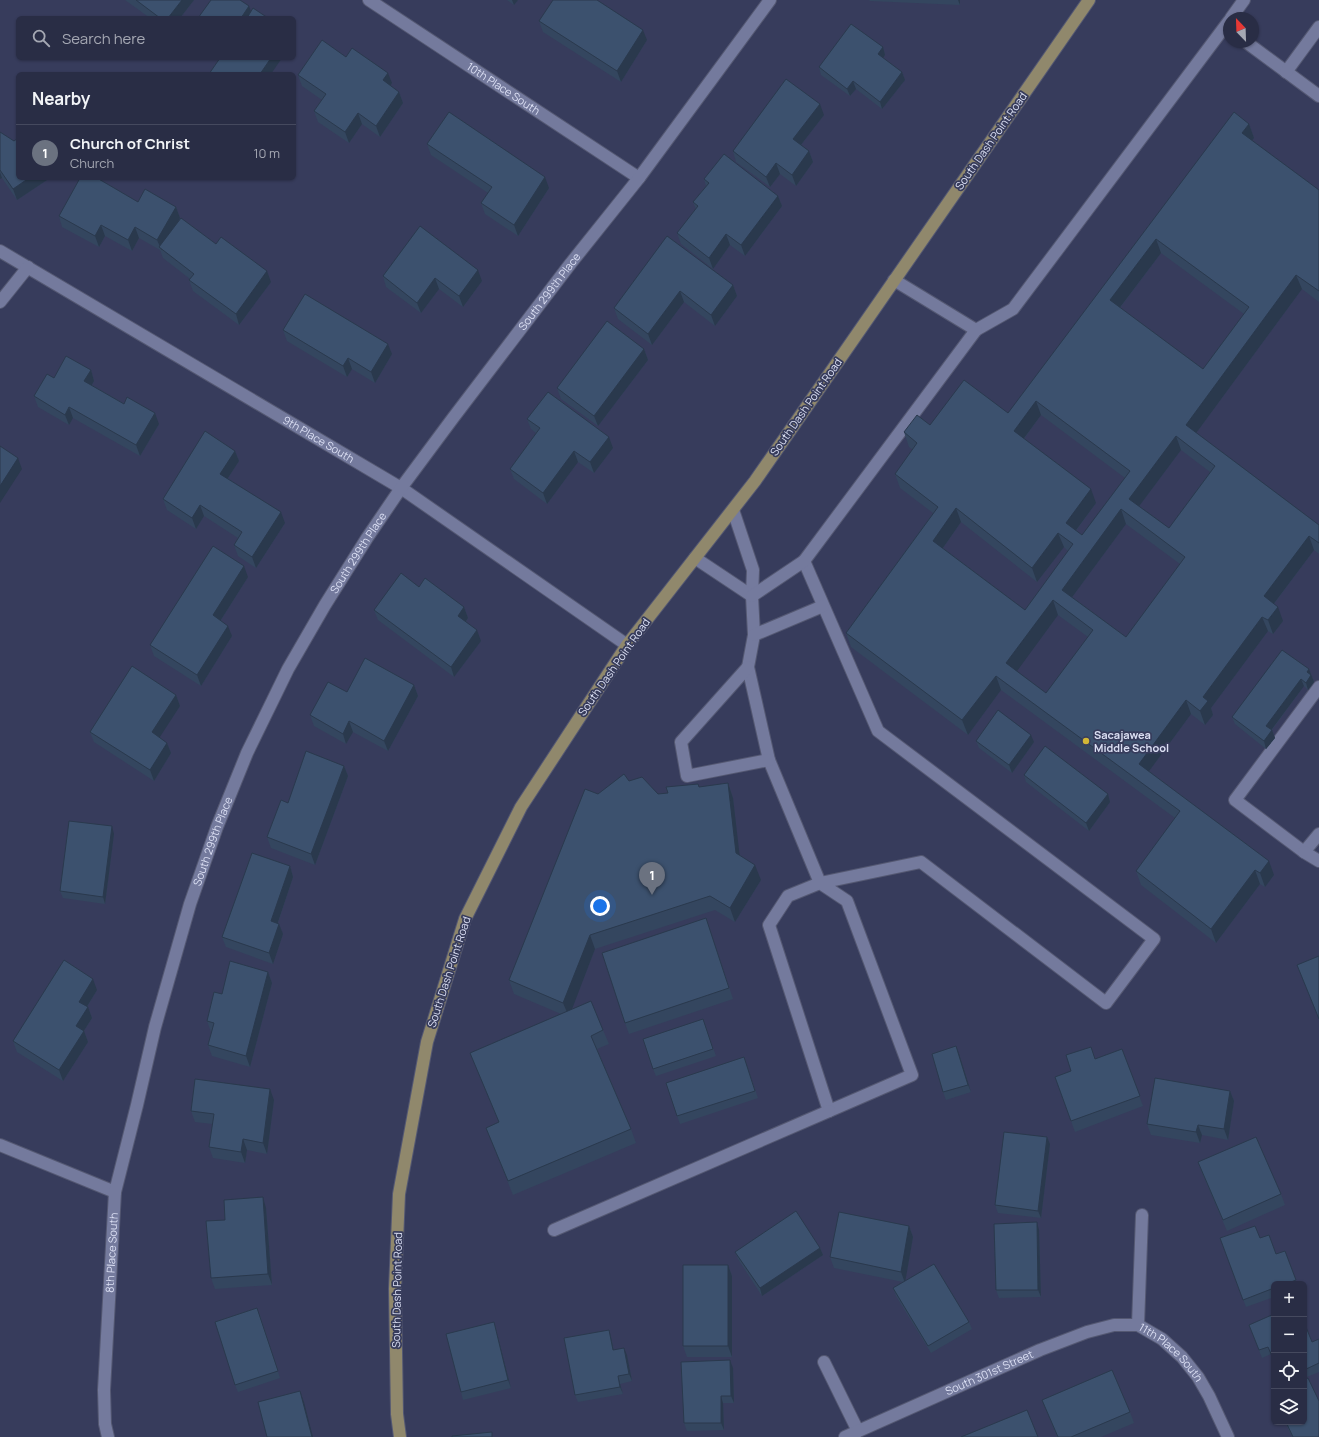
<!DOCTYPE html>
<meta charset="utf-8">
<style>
body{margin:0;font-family:Manrope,sans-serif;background:#353950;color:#f1f3f6}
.controls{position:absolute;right:12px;bottom:12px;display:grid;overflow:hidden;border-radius:6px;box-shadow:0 1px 3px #0004}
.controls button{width:36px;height:36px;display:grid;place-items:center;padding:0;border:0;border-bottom:1px solid #45495e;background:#292d45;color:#f1f3f6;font:20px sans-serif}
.compass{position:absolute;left:1223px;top:12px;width:36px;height:36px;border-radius:50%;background:#292d45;box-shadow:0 1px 3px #0004;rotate:337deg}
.you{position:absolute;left:600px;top:906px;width:14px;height:14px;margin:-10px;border:3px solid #fff;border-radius:50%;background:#1a73e8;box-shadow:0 0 0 6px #1a73e833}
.badge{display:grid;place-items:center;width:26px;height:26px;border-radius:50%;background:#bca0f2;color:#fff;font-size:13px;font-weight:700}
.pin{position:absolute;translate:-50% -33px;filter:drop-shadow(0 1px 2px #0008)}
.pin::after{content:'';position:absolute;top:21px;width:14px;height:12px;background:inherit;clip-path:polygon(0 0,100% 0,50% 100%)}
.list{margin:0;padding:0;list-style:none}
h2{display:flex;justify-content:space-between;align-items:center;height:52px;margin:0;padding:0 16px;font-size:17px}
h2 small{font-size:13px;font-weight:400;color:#a5a8b3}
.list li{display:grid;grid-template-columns:26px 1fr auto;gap:12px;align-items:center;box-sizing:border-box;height:56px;padding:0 16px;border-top:1px solid #45495e}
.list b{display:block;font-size:15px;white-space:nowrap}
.list p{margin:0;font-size:13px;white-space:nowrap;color:#a5a8b3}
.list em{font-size:13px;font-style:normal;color:#a5a8b3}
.icon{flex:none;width:22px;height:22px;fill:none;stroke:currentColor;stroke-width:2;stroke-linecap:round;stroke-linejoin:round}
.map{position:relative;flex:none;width:1319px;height:1437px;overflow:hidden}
.search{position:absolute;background:#292d45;box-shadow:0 1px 3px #0004;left:16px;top:16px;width:280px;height:44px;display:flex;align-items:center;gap:10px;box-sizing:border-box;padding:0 14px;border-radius:6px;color:#a5a8b3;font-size:15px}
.panel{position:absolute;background:#292d45;box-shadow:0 1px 3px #0004;left:16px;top:72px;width:280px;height:108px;border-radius:6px}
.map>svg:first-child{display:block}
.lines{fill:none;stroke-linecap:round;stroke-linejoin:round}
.minor-casing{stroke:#545872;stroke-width:14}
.major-casing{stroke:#545872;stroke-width:14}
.minor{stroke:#747a9d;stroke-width:12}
.major{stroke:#90886c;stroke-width:12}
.wall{fill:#34465f;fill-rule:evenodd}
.shaded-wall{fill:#2a394d}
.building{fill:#3c516e;stroke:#2a394d;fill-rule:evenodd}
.poi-dot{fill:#d2b736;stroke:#373c5c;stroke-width:1.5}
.labels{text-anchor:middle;stroke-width:3.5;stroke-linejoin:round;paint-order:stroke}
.street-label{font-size:11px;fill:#dbdff3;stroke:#373c5c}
.poi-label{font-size:11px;font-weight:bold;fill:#dbdff3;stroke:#373c5c;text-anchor:start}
</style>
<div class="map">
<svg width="1319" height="1437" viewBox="0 0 1319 1437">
<rect width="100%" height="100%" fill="#373c5c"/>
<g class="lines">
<defs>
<g id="minor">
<path id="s1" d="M369,0L639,178"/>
<path d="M1231,18L1244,0"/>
<path d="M1246,42L1319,96"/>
<path d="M1286,72L1319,27"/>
<path id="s2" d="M0,251L401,488L627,645"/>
<path d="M0,302L28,267"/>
<path d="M976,330L1013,309L1229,21"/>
<path d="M733,510L753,570L752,596L754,635L748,667L769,760L820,883L847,901L912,1075L829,1111L769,925L788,896L820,883L921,862L1106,1003L1154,939L878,731L804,561"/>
<path d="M695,558L752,596"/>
<path d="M752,596L804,561L976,330L894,280"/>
<path d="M754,635L823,606"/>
<path d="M748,667L681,742L687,776L769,760"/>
<path d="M1319,687L1235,800L1304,852L1319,834"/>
<path d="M1304,852L1319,861"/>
<path d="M0,1145L115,1192"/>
<path d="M554,1230L829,1111"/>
<path d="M1138,1325L1142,1215"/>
<path d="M824,1362L858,1431"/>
<path id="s3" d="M108,1437L105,1424L104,1390L115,1192L137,1105L155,1027L190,904L217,827L247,753L288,669L325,605L367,538L401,488L453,418L571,263L639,178L770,0"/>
<path id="s4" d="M845,1437L1040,1350L1087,1332L1114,1325H1138L1162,1339L1182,1357L1198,1377L1209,1396L1228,1437"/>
</g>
<path id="major" d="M400,1437L397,1414L395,1289L399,1194L427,1042L465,919L521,807L627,645L755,481L1089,0"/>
</defs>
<use href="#minor" class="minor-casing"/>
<use href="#major" class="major-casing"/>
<use href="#minor" class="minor"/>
<use href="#major" class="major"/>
</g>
<path class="wall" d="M125,0H194L180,18H150Z
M507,0H518L514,5Z
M869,0H960V5L870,1Z
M539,21L647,40L621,82L543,32Z
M883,47L885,55L883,58L902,72L905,80L882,109L856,89L850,96L821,75L819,67Z
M346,57L392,83L390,85L399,92L403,103L380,137L362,124L349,143L318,122L314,111L322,100L302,86L298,75Z
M824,115L801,145L809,151L813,162L796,186L780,174L770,187L736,162L733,151Z
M1249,124L1254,138L1252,140L1319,190V302L1302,289L1196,433L1319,525V554L1314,550L1274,604L1283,621L1273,634L1268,631L1211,708L1213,715L1205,725L1191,714L1149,771L1274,875L1265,887L1260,884L1216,943L1141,885L1136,871L1175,818L1001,690L968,735L851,647L846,633L933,513L900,488L895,474L913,450L909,447L904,432L930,425L1008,413ZM1161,253L1244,314L1203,369L1120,308ZM1041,415L1125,478L1082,535L1076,531L1096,503L1024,439ZM1181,450L1210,472L1169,528L1139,506ZM961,522L1037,582L1064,547L1068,551L1025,610L943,548ZM1126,524L1180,564L1126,637L1072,597ZM1058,615L1088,637L1046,693L1016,671Z
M0,132L18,178H50L17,200L2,178L0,179Z
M427,144L549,188L518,236L485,214L481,203L488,193L431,155Z
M704,179L778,196L782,206L745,256L730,245L713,269L681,244L677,233L696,209L693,202L706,186Z
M138,202L176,207L180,218L177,223L216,244L271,282L239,325L193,291L189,280L190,279L163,258L160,250L139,238L132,251L105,236L99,247L62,227L59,216Z
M420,226L482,281L463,307L439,289L421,313L386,287L383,276Z
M667,236L733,285L737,296L715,326L684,302L652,345L618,319L614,308Z
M283,330L392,354L375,383L352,369L347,377L287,341Z
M644,349L648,360L598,426L561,399L557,388Z
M91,370L94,381L92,385L159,424L140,456L73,418L69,425L38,407L34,396L54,378Z
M527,419L613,448L594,473L578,462L547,504L514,479L510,469L536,433L531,429Z
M235,451L239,461L228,478L285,523L256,568L238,556L234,545L238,538L204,516L196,529L167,510L163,499Z
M248,577L221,620L232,636L201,686L154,656L150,645Z
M419,587L464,607L468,618L466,622L481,641L454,677L378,620L374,610Z
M1309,669L1314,682L1308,690L1304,686L1272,730L1275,738L1266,749L1235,724L1232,717Z
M414,685L418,696L388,751L353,732L346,744L314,726L310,715L347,692Z
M176,695L180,706L159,737L167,743L171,753L154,781L94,742L90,732Z
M976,741L1034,742L1012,773L979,748Z
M344,766L348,776L315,865L271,848L267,837Z
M1024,775L1108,794L1110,802L1089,831L1026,782Z
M629,781L658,794L668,793L698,784L699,787L728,783L733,798L739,856L761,880L735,922L715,910L595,949L571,1010L603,1030L609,1044L597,1049L631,1129L636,1143L513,1195L492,1142L486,1128L499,1123L476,1067L470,1053L561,1014L514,994L509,980L598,794Z
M114,834L105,904L63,898L60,891Z
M290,866L293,877L278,923L283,934L273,964L226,947L222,937Z
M706,918L733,999L629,1034L625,1023Z
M1319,956V1020L1297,965Z
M268,972L272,983L250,1067L212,1056L208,1045L212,1032H211L207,1021L222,994Z
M97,990L87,1007H88L92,1018L84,1031L88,1042L63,1081L17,1052L13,1041Z
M703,1019L716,1056L656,1076L653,1069Z
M1122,1049L1143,1106L1075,1132L1055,1077L1071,1071L1095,1059Z
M959,1054L971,1092L946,1100L943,1092Z
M744,1057L758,1098L680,1124L677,1116Z
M1230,1091L1234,1101L1228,1140L1202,1135L1200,1143L1151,1135L1147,1124Z
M274,1100L267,1154L247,1150L245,1163L213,1158L209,1147L212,1124L195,1122L191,1111Z
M1047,1137L1050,1144L1041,1218L998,1213L995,1205Z
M1198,1162L1281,1194L1285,1205L1227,1231L1202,1173Z
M266,1208L272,1285L215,1289L211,1278L225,1220Z
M909,1226L913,1237L905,1281L969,1322L972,1329L931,1353L896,1296L893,1288L903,1282L834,1268L830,1257Z
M1039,1230L1041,1297L999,1298L996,1290Z
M1220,1238H1260L1276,1254L1285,1251L1297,1284H1274V1297L1246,1307Z
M820,1248L823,1255L762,1296L738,1259L735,1252Z
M728,1265L732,1276V1357H687L683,1346Z
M1274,1314V1361L1271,1354L1262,1358L1249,1325Z
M260,1315L280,1378L238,1392L235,1385Z
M494,1322L496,1330L511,1388L463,1400L461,1392Z
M1304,1322L1312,1342L1319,1339V1372L1304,1378Z
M611,1337L614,1350L627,1355L632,1381L620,1384L623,1394L578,1402L575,1395Z
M733,1368L734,1403H723L724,1430L687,1431L684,1423Z
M1042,1400L1130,1412L1134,1423L1101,1437H1057Z
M1285,1422H1304L1319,1437H1292Z"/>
<path class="shaded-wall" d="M182,0H194L180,18H168Z
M512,0H518L514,5Z
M958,0H960V5Z
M249,6L252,14L248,18H241Z
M643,30L647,40L621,82L617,71Z
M883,47L885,55L881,61L878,54Z
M271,58H282L271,74H260Z
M902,72L905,80L882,109L880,102Z
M388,73L392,83L387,91L383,80Z
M853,81L856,89L850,96L847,89Z
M399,92L403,103L380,137L376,126Z
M820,104L824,115L797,150L793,139Z
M358,113L362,124L349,143L345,132Z
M1249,124L1254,138L1247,147L1242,133Z
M809,151L813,162L796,186L792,175Z
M776,163L780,174L770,187L766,177Z
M0,172L2,178L0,179Z
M545,177L549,188L518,236L514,225Z
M29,178H50L17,200L13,189Z
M778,196L782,206L745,256L741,245Z
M176,207L180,218L162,250L161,249L157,240Z
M101,225L105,236L99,247L95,236Z
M135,227L139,238L132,251L128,240Z
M726,234L730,245L713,269L709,258Z
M1156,239L1161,253L1115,314L1110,300Z
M478,270L482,281L463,307L459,296Z
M267,271L271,282L239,325L236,314Z
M1296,275L1302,289L1191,440L1186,425Z
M435,278L439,289L421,313L417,303Z
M733,285L737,296L715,326L711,315Z
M680,291L684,302L652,345L648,334Z
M388,344L392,354L375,383L371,372Z
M644,349L648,360L598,426L594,416Z
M348,358L352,369L347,377L343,366Z
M91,370L94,381L88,392L84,381Z
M1036,401L1041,415L1019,445L1014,431Z
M69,407L73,418L69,425L65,415Z
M155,413L159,424L140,456L136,445Z
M1176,436L1181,450L1134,513L1129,499Z
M609,437L613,448L594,473L590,462Z
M235,451L239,461L224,484L220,474Z
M574,451L578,462L547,504L543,493Z
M18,458L22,469L0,503V486Z
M1091,489L1096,503L1071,537L1066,523Z
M200,505L204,516L196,529L192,518Z
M956,508L961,522L938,555L933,541Z
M1121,509L1126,524L1067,604L1062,590Z
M281,512L285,523L256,568L252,557Z
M1058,533L1064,547L1037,582L1032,568Z
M1309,536L1314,550L1269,610L1264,596Z
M244,566L248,577L217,626L213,615Z
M1053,600L1058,615L1012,678L1006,663Z
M464,607L468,618L462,627L458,616Z
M1278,607L1283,621L1273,634L1268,620Z
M1262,617L1268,631L1211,708L1213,715L1205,725L1200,711L1203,697Z
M228,626L232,636L201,686L197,675Z
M477,630L481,641L454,677L451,667Z
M1309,669L1314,682L1308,690L1306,683L1307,672Z
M996,676L1001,690L968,735L962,720Z
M1301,679L1304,686L1269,733L1266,726Z
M414,685L418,696L388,751L384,741Z
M176,695L180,706L156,743L152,732Z
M1186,700L1191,714L1144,778L1139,764Z
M349,721L353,732L346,744L343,734Z
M1272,730L1275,738L1266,749L1264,741Z
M1031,735L1034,742L1012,773L1009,765Z
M167,743L171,753L154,781L150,770Z
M344,766L348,776L315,865L311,854Z
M728,783L733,798L741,867L736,853Z
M1108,794L1110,802L1089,831L1086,823Z
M112,826L114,834L105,904L103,897Z
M1269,861L1274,875L1265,887L1260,873Z
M755,865L761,880L735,922L730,908Z
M290,866L293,877L275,931L271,921Z
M1255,870L1260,884L1216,943L1211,929Z
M279,924L283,934L273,964L269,953Z
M590,935L595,949L569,1017L563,1003Z
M268,972L272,983L250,1067L246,1056Z
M93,979L97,990L83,1013L79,1002Z
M88,1007L92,1018L80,1037L76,1026Z
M84,1031L88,1042L63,1081L59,1070Z
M956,1046L959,1054L971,1092L968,1085Z
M270,1089L274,1100L267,1154L263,1143Z
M1230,1091L1234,1101L1228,1140L1224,1129Z
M1198,1125L1202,1135L1200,1143L1196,1132Z
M1047,1137L1050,1144L1041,1218L1038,1211Z
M243,1139L247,1150L245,1163L241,1152Z
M263,1197L266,1208L272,1285L268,1274Z
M1037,1222L1039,1230L1041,1297L1038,1290Z
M909,1226L913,1237L905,1283L901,1272Z
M820,1248L823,1255L762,1296L760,1288Z
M728,1265L732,1276V1357L728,1346Z
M494,1322L496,1330L511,1388L508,1380Z
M609,1330L611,1337L615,1357L613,1350Z
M624,1348L627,1355L632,1381L629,1374Z
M730,1360L733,1368L734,1403L731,1396Z
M618,1376L620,1384L623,1394L620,1387Z
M300,1391L304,1402L313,1437H312Z
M721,1396L723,1403L724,1430L721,1423Z"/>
<path class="building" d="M136,0H182L168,18H160Z
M211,0H240L249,6L241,18H198Z
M553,0H597L643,30L617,71L539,21Z
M253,8L268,18H247Z
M851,24L883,47L878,54L902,72L880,102L853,81L847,89L819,67Z
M322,40L346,57L352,48L388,73L383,80L399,92L376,126L358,113L345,132L314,111L326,94L298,75Z
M220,58H271L260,74H209Z
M786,79L820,104L793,139L809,151L792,175L776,163L766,177L733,151Z
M449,112L545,177L514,225L481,203L492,187L427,144Z
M1234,112L1249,124L1242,133L1319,190V291L1296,275L1186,425L1319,525V543L1309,536L1264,596L1278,607L1268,620L1262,617L1203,697L1208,701L1200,711L1186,700L1139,764L1269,861L1260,873L1255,870L1211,929L1136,871L1180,811L996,676L962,720L846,633L938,507L895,474L917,443L904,432L917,415L930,425L964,380L1008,413ZM1156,239L1249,307L1203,369L1110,300ZM1036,401L1130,471L1082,535L1066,523L1091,489L1014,431ZM1176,436L1215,466L1169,528L1129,499ZM956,508L1032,568L1058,533L1073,544L1025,610L933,541ZM1121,509L1185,557L1126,637L1062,590ZM1053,600L1093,630L1046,693L1006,663Z
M0,132L14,141L18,138V178H29L13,189L0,170Z
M724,154L778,196L741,245L726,234L709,258L677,233L698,206L693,202L709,183L704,179Z
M80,178H97L138,202L145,189L176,207L157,240L135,227L128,240L101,225L95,236L59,216Z
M181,218L216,244L221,237L267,271L236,314L189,280L194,274L159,247Z
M420,226L478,270L459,296L435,278L417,303L383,276Z
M667,236L733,285L711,315L680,291L648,334L614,308Z
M305,294L388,344L371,372L348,358L343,366L283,330Z
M607,321L644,349L594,416L557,388Z
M66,356L91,370L84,381L124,404L127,397L155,413L136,445L69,407L65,415L34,396L47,374L54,378Z
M548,392L609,437L590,462L574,451L543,493L510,469L540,428L527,419Z
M205,431L235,451L220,474L281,512L252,557L234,545L242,532L200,505L192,518L163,499Z
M0,446L18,458L0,486Z
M213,546L244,566L213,615L228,626L197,675L150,645Z
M401,573L419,587L425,578L464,607L458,616L477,630L451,667L374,610Z
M1282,650L1309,669L1307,672L1311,675L1306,683L1301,679L1266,726L1272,730L1264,741L1232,717Z
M365,658L414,685L384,741L349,721L343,734L310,715L328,682L347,692Z
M132,666L176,695L152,732L167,743L150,770L90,732Z
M998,710L1031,735L1009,765L976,741Z
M1045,746L1108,794L1086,823L1024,775Z
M306,751L344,766L311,854L267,837L281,800L288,803Z
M624,774L629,781L642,777L658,794L668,793L666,787L698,784L699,787L728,783L736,853L755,865L730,908L710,896L590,935L563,1003L509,980L585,789L598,794Z
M69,821L112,826L103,897L60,891Z
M252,853L290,866L271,921L279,924L269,953L222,937Z
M706,918L729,988L625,1023L602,953Z
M1319,956V1019L1297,965Z
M64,960L93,979L79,1002L88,1007L76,1026L84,1031L59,1070L13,1041Z
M230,961L268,972L246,1056L208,1045L214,1023L207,1021L214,992L222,994Z
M591,1001L603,1030L591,1036L631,1129L508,1181L486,1128L499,1122L470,1053Z
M703,1019L713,1049L653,1069L643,1039Z
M956,1046L968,1085L943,1092L932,1054Z
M1091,1047L1095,1059L1122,1049L1140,1096L1071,1121L1055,1077L1071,1071L1066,1055Z
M744,1057L755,1091L677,1116L666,1083Z
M1155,1078L1230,1091L1224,1129L1198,1125L1196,1132L1147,1124Z
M195,1079L270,1089L263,1143L243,1139L241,1152L209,1147L214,1114L191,1111Z
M1004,1132L1047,1137L1038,1211L995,1205Z
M1256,1137L1281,1194L1223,1220L1198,1162Z
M263,1197L268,1274L211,1278L206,1221L225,1220L224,1200Z
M796,1211L820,1248L760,1288L735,1252Z
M839,1212L909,1226L901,1272L830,1257Z
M1037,1222L1038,1290H996L994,1224Z
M1255,1226L1260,1238L1269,1235L1276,1254L1285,1251L1296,1280L1286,1284H1274V1288L1243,1300L1220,1238Z
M934,1264L969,1322L928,1346L893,1288Z
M683,1265H728V1346H683Z
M257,1308L278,1371L235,1385L215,1322Z
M1274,1314V1361L1268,1347L1259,1350L1249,1325Z
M494,1322L508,1380L461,1392L446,1334Z
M1304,1322L1312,1342L1319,1339V1363L1304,1370Z
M609,1330L613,1350L624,1348L629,1374L618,1376L620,1387L575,1395L564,1338Z
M730,1360L731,1396H721V1423H684L681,1362Z
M1112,1370L1130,1412L1071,1437H1058L1042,1400Z
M1308,1378L1319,1401V1437H1293L1286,1422H1304V1380Z
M300,1391L312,1437H267L258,1402Z
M1027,1410L1038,1437H961Z
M492,1432V1437H452V1436Z"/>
<circle class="poi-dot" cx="1086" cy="741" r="4"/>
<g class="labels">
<g class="street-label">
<text dy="4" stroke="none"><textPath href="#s1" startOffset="161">10th Place South</textPath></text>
<text transform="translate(991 141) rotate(-55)" y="4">South Dash Point Road</text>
<text dy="4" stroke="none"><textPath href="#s3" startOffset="1258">South 299th Place</textPath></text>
<text transform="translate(806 407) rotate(-55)" y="4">South Dash Point Road</text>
<text dy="4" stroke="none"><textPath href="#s2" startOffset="370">9th Place South</textPath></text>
<text dy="4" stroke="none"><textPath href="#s3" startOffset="934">South 299th Place</textPath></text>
<text transform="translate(614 667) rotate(-55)" y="4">South Dash Point Road</text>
<text dy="4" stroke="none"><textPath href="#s3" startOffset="610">South 299th Place</textPath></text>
<text transform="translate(449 972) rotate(-72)" y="4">South Dash Point Road</text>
<text dy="4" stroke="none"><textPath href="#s3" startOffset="185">8th Place South</textPath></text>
<text transform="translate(397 1290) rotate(-89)" y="4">South Dash Point Road</text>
<text dy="4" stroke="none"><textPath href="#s4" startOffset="359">11th Place South</textPath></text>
<text dy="4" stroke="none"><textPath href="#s4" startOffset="158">South 301st Street</textPath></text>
</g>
<g class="poi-label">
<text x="1094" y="739">Sacajawea<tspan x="1094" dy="13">Middle School</tspan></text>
</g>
</g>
</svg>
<div class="controls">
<button>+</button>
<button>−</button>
<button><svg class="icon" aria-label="locate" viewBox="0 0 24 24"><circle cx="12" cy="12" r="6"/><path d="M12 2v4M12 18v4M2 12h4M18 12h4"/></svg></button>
<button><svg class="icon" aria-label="layers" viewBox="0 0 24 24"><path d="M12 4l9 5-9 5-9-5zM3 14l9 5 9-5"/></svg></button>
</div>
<svg class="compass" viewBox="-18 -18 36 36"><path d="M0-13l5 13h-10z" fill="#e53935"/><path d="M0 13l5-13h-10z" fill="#a5a8b3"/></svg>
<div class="you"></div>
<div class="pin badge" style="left:652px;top:895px;background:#6b7280">1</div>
<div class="search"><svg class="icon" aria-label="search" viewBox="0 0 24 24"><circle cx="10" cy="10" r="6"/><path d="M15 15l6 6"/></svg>Search here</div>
<section class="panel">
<h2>Nearby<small></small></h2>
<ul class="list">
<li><span class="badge" style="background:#6b7280">1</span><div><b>Church of Christ</b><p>Church</p></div><em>10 m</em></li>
</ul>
</section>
</div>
